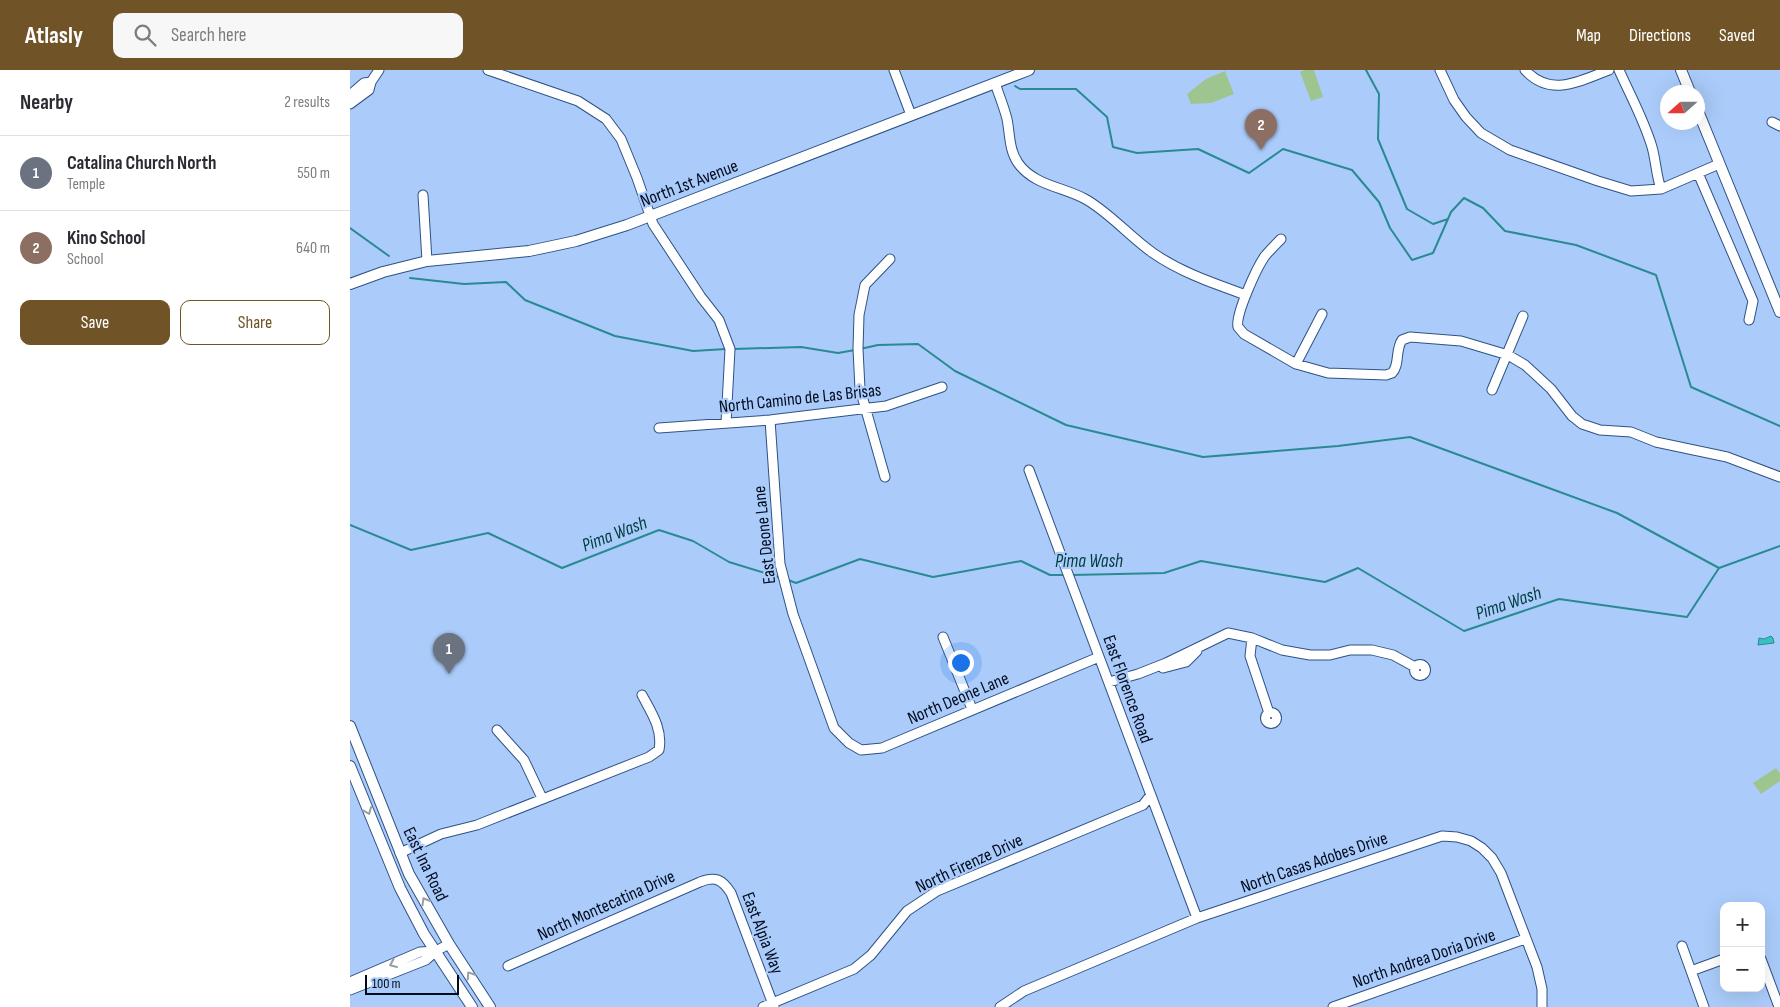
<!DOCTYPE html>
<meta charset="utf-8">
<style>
body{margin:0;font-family:"Sofia Sans Condensed",sans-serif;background:#f7f7f7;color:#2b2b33}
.controls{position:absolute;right:15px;bottom:15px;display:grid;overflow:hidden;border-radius:10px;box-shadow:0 5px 20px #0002}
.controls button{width:45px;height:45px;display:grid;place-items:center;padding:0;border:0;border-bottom:1px solid #e1e1e2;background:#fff;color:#2b2b33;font:25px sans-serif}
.compass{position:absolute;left:1310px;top:15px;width:45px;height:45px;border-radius:50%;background:#fff;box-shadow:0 5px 20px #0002;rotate:249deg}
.scale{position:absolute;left:15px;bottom:12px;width:94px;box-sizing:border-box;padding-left:5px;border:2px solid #010b1e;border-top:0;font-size:14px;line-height:18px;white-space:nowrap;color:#010b1e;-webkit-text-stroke:4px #abccfa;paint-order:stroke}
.you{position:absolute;left:610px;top:592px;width:18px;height:18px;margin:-12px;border:4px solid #fff;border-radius:50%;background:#1a73e8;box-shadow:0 0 0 8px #1a73e833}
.badge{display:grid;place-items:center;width:32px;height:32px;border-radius:50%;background:#705427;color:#fff;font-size:16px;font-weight:700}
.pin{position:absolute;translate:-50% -41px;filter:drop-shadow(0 1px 2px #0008)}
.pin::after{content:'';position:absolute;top:26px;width:18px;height:15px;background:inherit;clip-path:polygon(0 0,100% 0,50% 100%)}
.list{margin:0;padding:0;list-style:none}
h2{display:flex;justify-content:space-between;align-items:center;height:65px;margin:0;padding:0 20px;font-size:21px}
h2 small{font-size:16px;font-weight:400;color:#7c7c81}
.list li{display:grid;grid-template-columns:32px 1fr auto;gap:15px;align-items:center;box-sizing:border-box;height:75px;padding:0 20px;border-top:1px solid #e1e1e2}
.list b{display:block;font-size:19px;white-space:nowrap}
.list p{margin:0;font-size:16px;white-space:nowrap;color:#7c7c81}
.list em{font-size:16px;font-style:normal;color:#7c7c81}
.actions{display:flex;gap:10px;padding:15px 20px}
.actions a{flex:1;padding:11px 0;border:1px solid #705427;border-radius:10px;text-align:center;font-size:18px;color:#705427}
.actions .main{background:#705427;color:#fff}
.icon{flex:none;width:28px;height:28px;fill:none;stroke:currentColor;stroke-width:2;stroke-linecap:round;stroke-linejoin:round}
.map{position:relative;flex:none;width:1430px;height:937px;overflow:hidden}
header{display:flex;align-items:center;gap:30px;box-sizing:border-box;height:70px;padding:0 25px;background:#705427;color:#fff}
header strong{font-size:24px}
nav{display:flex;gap:28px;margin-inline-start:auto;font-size:18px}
.search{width:350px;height:45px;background:#f7f7f7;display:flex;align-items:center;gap:12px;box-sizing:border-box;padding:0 18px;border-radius:10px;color:#7c7c81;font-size:19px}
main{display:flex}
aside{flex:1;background:#fff}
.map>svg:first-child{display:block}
.green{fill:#9ec490}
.water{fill:#3ac0c3;stroke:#298a92}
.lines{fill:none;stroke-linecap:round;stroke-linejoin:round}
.stream{stroke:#298a92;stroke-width:2}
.minor-casing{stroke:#2e5284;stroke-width:11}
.major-casing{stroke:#2e5284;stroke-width:12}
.minor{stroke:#fff;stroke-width:9}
.major{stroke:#fff;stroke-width:10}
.oneway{stroke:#999da5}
.labels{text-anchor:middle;stroke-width:4.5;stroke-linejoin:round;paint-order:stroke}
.street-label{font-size:18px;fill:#010b1e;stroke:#abccfa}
.water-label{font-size:19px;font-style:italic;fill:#003d3f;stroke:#abccfa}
</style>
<header>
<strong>Atlasly</strong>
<div class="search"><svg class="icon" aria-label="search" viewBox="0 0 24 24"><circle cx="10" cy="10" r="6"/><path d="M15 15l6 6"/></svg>Search here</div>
<nav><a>Map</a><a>Directions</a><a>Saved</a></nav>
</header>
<main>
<aside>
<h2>Nearby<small>2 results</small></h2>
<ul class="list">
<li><span class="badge" style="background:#6b7280">1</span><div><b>Catalina Church North</b><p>Temple</p></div><em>550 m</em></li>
<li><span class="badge" style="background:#8d6e63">2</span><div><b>Kino School</b><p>School</p></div><em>640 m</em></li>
</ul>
<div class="actions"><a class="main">Save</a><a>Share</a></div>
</aside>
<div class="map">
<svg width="1430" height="937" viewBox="0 0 1430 937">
<rect width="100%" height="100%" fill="#abccfa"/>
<path class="green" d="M955,0H964L973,27L961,31L950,2Z
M875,1L884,24L861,33L841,34L837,24L856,9Z
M1426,698L1430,703V711L1411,724L1403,713Z"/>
<path class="water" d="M1421,566L1423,568L1424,573L1408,575L1409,568L1414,569Z"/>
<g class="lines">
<path class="stream" d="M1016,0L1029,24L1028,69L1057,139L1083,154L1098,149
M665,16L670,19H726L757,47L763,77L787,83L848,79L899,103L933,79L1002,100L1029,132L1040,158L1062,190L1083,183L1101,142L1114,128L1133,138L1155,161L1226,175L1306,205L1341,317L1430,356
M0,158L39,186
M60,208L114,214L156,212L175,230L265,266L343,281L376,279
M384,279L451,277L488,283L505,280
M510,279L528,275L568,274L605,301L716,355L853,387L988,376L1060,367L1267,443L1369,498
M0,455L61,480L138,463L212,498L309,460L343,471L379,492L431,508
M722,505L814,503L851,491L975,512L1008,498L1114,561L1209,529L1337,547L1369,498L1430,476
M438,510L446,513L510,489L583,507L671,491L700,505H714"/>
<defs>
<path id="minor" d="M138,0L228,31L256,49L271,69L287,108L303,154L351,227L369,250L380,279L376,353
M544,0L561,45
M1090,0L1104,30L1116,47L1131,63L1160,80L1248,111L1281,121L1311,119L1369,94
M1175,0C1201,28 1229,11 1259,0
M1269,0C1280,25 1294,50 1302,77C1306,91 1306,105 1311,119
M21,12L29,0
M645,13C649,25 654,37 657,49C660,64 659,80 668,93C684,116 715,117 737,130C762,145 780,167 803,183C832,203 863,213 896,225
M0,25L14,13L21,12L19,20L0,34
M1422,52L1430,56
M1348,103L1403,231L1399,250
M73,125L77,191
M888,257L894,264L946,294L978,303L1036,305L1042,303
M888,257C885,245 907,197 915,186C920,180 926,174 931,169
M1052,270L1060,267L1111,271L1158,285L1175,295L1187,306L1201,319L1222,346L1232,354L1250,360L1281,362L1306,372L1377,387L1430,407
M946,294L972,244
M1042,303C1050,295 1045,280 1052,270
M1142,320L1173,246
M420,350L430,494L443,544L484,658L499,673L511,680L532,678L749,587
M309,358L420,350L536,336L592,317
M679,400L847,848
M535,407L510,319L508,279L509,245L515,215L540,189
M593,567L622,639
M902,568L900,586L919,643
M1064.5 600a5.5 5.5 0 1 1 11 0a5.5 5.5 0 1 1-11 0Z
M813,598L836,592L847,581
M759,612L788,604L816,593L878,563L902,568L932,580L960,585H980L1000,580H1022L1043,585L1065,597
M915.5 648a5.5 5.5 0 1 1 11 0a5.5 5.5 0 1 1-11 0Z
M147,660L174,690L192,728
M50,783L91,764L127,755L299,687L309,680C313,659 301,642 292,625
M1332,876L1354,937
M1411,889L1429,937
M158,896L350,812C365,806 372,809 381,823L424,937
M1341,901L1374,889
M0,912L70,882L86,881
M0,920L76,890L86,881L99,874
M413,937L504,899L521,885L557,841L587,821L793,735L800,726
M650,937L674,921L847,848L1092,766L1107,767L1121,771L1132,778L1142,788L1151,803L1187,897L1192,919V937
M983,937L1175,869"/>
<path id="major" d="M1331,0L1340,22
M1348,41L1430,242
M0,214L33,202L77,191L179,181L226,171L277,155L679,0
M0,656L59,804L99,874L140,937
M0,696L50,818L74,864L122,937"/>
</defs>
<use href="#minor" class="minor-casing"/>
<use href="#major" class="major-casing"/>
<use href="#minor" class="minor"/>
<use href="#major" class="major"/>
</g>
<defs><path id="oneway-chevron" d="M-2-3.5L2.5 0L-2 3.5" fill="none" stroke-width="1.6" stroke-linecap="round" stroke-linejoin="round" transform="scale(1.25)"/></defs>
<g class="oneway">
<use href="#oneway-chevron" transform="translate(18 741) rotate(68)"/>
<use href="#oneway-chevron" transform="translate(75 831) rotate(-120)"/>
<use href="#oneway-chevron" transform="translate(43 894) rotate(157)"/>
<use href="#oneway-chevron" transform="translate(120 905) rotate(-123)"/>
</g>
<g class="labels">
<g class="street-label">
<text transform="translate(339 113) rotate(-21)" y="6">North 1st Avenue</text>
<text transform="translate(450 328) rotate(-6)" y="6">North Camino de Las Brisas</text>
<text transform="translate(414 465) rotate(-96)" y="6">East Deone Lane</text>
<text transform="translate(778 619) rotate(70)" y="6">East Florence Road</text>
<text transform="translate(608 628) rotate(-23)" y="6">North Deone Lane</text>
<text transform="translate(964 792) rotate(-19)" y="6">North Casas Adobes Drive</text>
<text transform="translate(619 793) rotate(-25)" y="6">North Firenze Drive</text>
<text transform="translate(76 794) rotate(64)" y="6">East Ina Road</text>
<text transform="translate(256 835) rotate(-24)" y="6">North Montecatina Drive</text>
<text transform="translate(413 863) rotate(69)" y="6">East Alpia Way</text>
<text transform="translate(1074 888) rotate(-19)" y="6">North Andrea Doria Drive</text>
</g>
<g class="water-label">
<text transform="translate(264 463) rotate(-21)" y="7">Pima Wash</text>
<text x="739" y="497">Pima Wash</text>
<text transform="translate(1158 532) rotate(-19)" y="7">Pima Wash</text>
</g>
</g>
</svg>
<div class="controls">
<button>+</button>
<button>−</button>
</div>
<svg class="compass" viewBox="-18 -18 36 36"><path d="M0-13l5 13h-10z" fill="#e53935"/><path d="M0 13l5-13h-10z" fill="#7c7c81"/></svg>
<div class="scale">100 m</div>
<div class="you"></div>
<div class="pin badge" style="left:99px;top:604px;background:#6b7280">1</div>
<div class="pin badge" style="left:911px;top:80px;background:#8d6e63">2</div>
</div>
</main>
